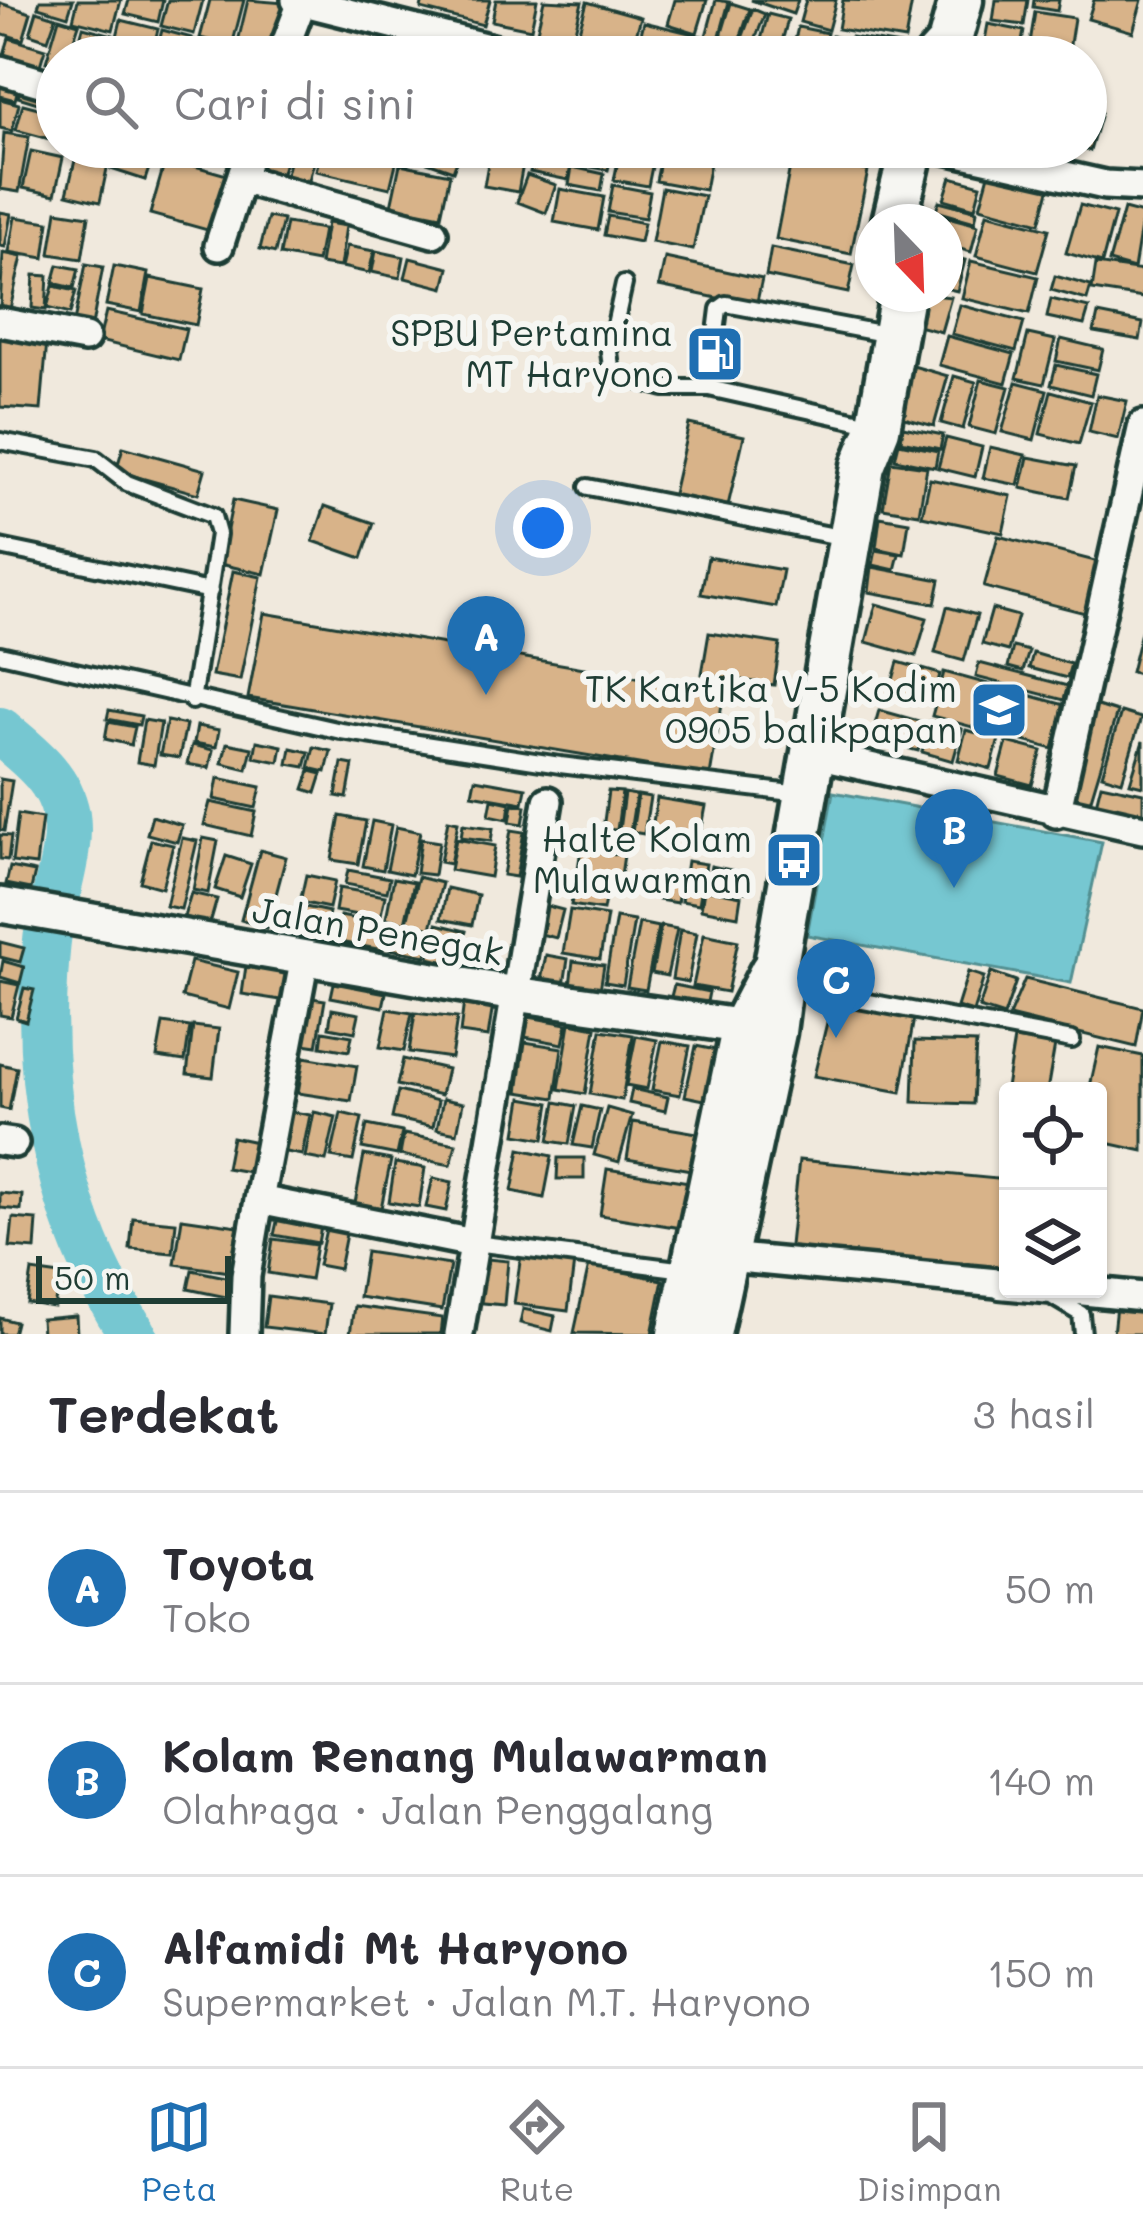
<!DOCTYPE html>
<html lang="id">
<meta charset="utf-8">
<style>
body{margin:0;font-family:Mali,sans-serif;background:#f7f7f7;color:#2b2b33}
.controls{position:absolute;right:36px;bottom:36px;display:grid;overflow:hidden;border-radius:12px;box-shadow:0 3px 9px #0004}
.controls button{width:108px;height:108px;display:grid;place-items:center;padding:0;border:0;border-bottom:3px solid #e1e1e2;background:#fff;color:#2b2b33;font:60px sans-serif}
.compass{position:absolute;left:855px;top:204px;width:108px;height:108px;border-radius:50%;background:#fff;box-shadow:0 3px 9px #0004;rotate:157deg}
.scale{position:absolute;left:36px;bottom:30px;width:195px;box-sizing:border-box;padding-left:12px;border:6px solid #1f3d34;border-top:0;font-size:33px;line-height:42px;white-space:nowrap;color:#1f3d34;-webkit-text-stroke:9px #f6f6f2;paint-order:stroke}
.you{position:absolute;left:543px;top:528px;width:42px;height:42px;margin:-30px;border:9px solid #fff;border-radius:50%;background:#1a73e8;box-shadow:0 0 0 18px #1a73e833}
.badge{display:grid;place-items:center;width:78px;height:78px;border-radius:50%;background:#1f6fb2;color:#fff;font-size:39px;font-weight:700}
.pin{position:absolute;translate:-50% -99px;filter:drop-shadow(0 3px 6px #0008)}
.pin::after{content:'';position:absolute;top:63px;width:42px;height:36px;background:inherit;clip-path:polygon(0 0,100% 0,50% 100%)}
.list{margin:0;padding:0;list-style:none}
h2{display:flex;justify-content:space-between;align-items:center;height:156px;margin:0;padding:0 48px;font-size:51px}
h2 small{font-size:39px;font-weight:400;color:#7c7c81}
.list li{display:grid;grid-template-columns:78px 1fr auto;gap:36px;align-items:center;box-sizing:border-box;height:192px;padding:0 48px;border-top:3px solid #e1e1e2}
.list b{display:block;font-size:45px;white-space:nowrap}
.list p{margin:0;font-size:39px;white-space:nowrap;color:#7c7c81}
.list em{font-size:39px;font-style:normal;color:#7c7c81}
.icon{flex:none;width:66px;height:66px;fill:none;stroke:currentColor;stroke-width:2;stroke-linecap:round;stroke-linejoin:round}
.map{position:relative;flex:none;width:1143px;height:1334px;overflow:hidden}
.search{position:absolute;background:#fff;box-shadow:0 3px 9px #0004;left:36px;right:36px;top:36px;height:132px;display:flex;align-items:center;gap:30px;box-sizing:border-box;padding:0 42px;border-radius:66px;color:#7c7c81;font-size:45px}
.sheet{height:732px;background:#fff}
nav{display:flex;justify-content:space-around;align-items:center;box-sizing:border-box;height:168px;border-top:3px solid #e1e1e2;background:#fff;font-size:33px;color:#7c7c81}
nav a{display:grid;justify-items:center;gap:6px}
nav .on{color:#1f6fb2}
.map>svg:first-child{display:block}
.water{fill:#76c7d1;stroke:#539092;stroke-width:3}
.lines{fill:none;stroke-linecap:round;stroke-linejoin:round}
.river{stroke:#76c7d1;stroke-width:48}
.building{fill:#d8b389;stroke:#1f3d34;stroke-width:3}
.service-casing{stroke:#1f3d34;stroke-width:22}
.minor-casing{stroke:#1f3d34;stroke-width:36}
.tertiary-casing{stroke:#1f3d34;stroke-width:42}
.primary-casing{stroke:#1f3d34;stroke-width:51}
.service{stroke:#f6f6f2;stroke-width:14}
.minor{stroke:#f6f6f2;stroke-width:27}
.tertiary{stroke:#f6f6f2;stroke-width:33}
.primary{stroke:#f6f6f2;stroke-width:42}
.labels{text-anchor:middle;stroke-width:12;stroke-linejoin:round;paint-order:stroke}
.poi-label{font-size:36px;fill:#1f3d34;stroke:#f6f6f2;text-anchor:end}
.street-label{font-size:36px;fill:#1f3d34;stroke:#f6f6f2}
</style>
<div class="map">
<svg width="1143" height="1334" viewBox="0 0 1143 1334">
<rect width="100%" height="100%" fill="#f0e9dd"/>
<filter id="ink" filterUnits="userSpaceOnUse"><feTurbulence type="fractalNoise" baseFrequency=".00833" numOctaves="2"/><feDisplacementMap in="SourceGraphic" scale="24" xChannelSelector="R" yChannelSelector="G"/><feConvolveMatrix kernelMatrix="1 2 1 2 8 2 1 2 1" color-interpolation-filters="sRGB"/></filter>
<g filter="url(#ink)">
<path class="water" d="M833,792L1102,842L1071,983L807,935Z"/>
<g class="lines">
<path class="river" d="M0,731C28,755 59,776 66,815C72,853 51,903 47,941C33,1077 56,1219 133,1334"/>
</g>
<path class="building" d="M40,0H73L68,16L38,7Z
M78,0H121L113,30L73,20Z
M129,0H163L158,22L125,14Z
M168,0H203L194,34L161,26Z
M210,0H244L232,46L200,38Z
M248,0L285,3L272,55L237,46Z
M423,0H490L483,25L421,9Z
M496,0H537L531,29L492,21Z
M544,0L582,2L571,47L535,40Z
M675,0H707L697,33L668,24Z
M716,0L729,2L719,39L706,36Z
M751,0H798L793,14Z
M806,0H836L828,30L800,22Z
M843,0L912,2L905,40L838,29Z
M996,0H1028L1024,25L993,21Z
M1034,0H1059L1057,11L1033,7Z
M1094,0H1142L1133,32L1088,19Z
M587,2L641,17L630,57L574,48Z
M0,3L31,13L23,40L0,33Z
M731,3L750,9L739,42L721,36Z
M753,9L765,14L753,45L741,41Z
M37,11L56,17L48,40L30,34Z
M1035,12L1074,18L1068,57L1028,55Z
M768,14L788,19L779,53L759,47Z
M59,18L79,24L68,57H57V65L46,62Z
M121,20L158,29L151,57H112Z
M644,22L706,37L701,57H635Z
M988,24L1024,31L1019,57H982Z
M83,27L113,35L107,57H75Z
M798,27L827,33L822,57H791Z
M162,30L192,38L187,57H155Z
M832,36L848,40L844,57H827Z
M851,37L900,45L898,57H848Z
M9,38L45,49L38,72L2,61Z
M195,40L224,47L222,57H191Z
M714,41L766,53L765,57H710Z
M308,44L351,57H304Z
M0,77L20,81L15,100L0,96Z
M23,83L57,94V109L18,97Z
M0,99L19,104L12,131L0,128Z
M23,104L57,113V141L16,130Z
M1086,109L1101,113L1090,151L1076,147H1086Z
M4,133L29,137L19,192L0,189Z
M119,147H156L145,180L111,169Z
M170,147H241L236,166Z
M265,147H289L281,176L259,169Z
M293,147H318L308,184L285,178Z
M322,147L397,159L390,188L316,171Z
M420,147H462L453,171L416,158Z
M491,147H526L518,192L484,186Z
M536,147H575L568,180L530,172Z
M578,147H613L608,170L575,164Z
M621,147H656L648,186L614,180Z
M663,147H713L705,190L656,181Z
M31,151L63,158L55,195L23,188Z
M77,152L109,159L100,202L67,194Z
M792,156L868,171L851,254L776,239Z
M166,158L234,177L218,233L150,214Z
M400,164L450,174L441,216L391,206Z
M572,167L604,174L601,191L569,185Z
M991,167L1051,183L1040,223L980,207Z
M527,175L556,185L546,213L517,202Z
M951,177L981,185L975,208L944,199Z
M613,185L650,192L645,218L608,212Z
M662,188L704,196L693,250L652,242Z
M560,189L604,197L598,230L554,222Z
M939,201L977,211L975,222L936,211Z
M1080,205L1115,214L1102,263L1066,253Z
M1124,209L1143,214L1134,269L1109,262Z
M57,211L89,216L82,259L50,254Z
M0,212L11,214L5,247L0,246Z
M987,213L1049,229L1037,272L976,256Z
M936,214L978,225L971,252L945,245V222H934Z
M608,216L644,223L640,242L604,235Z
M15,217L49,222L44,258L9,252Z
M268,217L283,220L275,253L260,249Z
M286,223L323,229L317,262L280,255Z
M327,223L346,226L340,267L320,264Z
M347,246L374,251L369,273L342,267Z
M771,248L854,265L848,293L766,276Z
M376,251L404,257L400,278L372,272Z
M3,253L22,257L10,309L0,307Z
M945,255L965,260L957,291L945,288Z
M410,258L449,268L444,288L405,278Z
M665,258L762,279L756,306L659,286Z
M971,261L1038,277L1029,314L962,298Z
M86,264L103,267L91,331L73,327Z
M1096,264L1143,271V298L1092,290Z
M58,265L79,269L74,288L53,283Z
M114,266L148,273L141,312L106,305Z
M34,275L48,276L46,310L32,308Z
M1055,276L1091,286L1087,300L1051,290Z
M150,278L203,289L196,325L143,314Z
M53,286L76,291L70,314L47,308Z
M923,294L951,297L941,332L914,325Z
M1051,299L1089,308L1084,325L1047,317Z
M960,305L1024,322L1016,351L952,334Z
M106,311L186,329L179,360L99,341Z
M1098,314L1143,323L1140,340L1094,332Z
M1028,334L1055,340L1044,384L1017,378Z
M947,336L1014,354L1006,383L939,365Z
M0,338L47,341L41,410L0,407Z
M1061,339L1103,349L1098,370L1056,361Z
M1056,365L1096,374L1091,395L1051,385Z
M913,366L948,376L934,426L900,417Z
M954,376L976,382L963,429L941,423Z
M981,380L1009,387L996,434L969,427Z
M1016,382L1047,390L1034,440L1002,432Z
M1051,391L1091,402L1079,444L1040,434Z
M1097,395L1127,401L1118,439L1089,432Z
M689,424L744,436L727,510L672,498Z
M903,427L943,435L940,449L901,441Z
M946,438L982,447L975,477L938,468Z
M899,443L938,451L935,467L895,459Z
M123,447L205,470L198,494L116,471Z
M990,447L1025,455L1018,485L983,478Z
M1028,457L1076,466L1069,498L1021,488Z
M891,462L927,467L919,514L883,508Z
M930,479L1011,496L1003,533L922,516Z
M233,500L278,510L264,574L220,564Z
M325,506L374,523L362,558L313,541Z
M880,517L909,522L904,554L876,548Z
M998,536L1099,562L1085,613L984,587Z
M876,550L899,554L895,570L873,565Z
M708,557L783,570L776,607L701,594Z
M872,567L940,580L935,604L869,592Z
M233,571L261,577L240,680L212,675Z
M876,604L927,618L916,656L866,642Z
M947,607L977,615L964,661L935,653Z
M992,609L1018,616L1008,651L982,644Z
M264,613L724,692L710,776L248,698Z
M1142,628H1143V675L1131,672Z
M709,633L780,644L774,685L702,674Z
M1013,647L1029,651L1023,671L1008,667Z
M1033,653L1071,664L1067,678L1029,668Z
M898,662L940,674L932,705L889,694Z
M979,663L1068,686L1064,700L976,677Z
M944,672L1065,705L1053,749L932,716Z
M1091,704L1117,712L1090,802L1065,795Z
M109,710L141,716L139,725L107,719Z
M879,710L926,723L918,751L871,739Z
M1121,712L1141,718L1122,781L1102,775Z
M144,720L161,723L154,765L137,762Z
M167,721L186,725L179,758L160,755Z
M930,721L962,729L953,761L922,752Z
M108,722L135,727L131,745L105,739Z
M197,726L219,730L216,747L194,743Z
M966,730L999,739L991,769L958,760Z
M257,741L282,746L279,762L254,757Z
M1143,741V786L1130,783Z
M1007,742L1042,751L1032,785L998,776Z
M227,743L252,748L247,769L222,763Z
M192,745L213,750L209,768L187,764Z
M314,747L331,751L326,772L309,768Z
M291,748L309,752L305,767L288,764Z
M342,763L353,765L347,798L336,796Z
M310,771L322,774L316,793L304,789Z
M218,778L261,787L256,808L214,799Z
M0,779L12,781L4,831L0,830Z
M475,779L526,788L523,803L472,794Z
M1101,784L1143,793V814L1096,804Z
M608,791L622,792L617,830L603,829Z
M624,793L636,795L630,832L619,830Z
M638,795L650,797L644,834L632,832Z
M657,798L706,806L699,843L651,834Z
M492,799L510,803L508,819L489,815Z
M210,802L256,812L251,836L204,825Z
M513,804L526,806L523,824L510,822Z
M18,814L42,818L36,865L12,862Z
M152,816L182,825L177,842L147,834Z
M340,816L366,821L358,864L332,860Z
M448,820L458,822L450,864L440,862Z
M372,821L391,825L383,870L363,866Z
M463,824L493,828L491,841L461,837Z
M396,827L420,832L411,875L387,870Z
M511,830L524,832L516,877L503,875Z
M0,835L11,836L8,860L0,859Z
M182,838L197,841L181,909L166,906Z
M203,838L218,841L208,893L193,890Z
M421,839L439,842L434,875L416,873Z
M456,839L495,846L490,877L450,870Z
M151,840L173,845L162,888L140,882Z
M581,849L624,855L618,895L575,889Z
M260,850L286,857L267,928L241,920Z
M226,856L251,864L240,897L215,889Z
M687,861L706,864L699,904L681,901Z
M711,866L750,874L746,892L707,885Z
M10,867L35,872L31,889L6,884Z
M348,870L390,878L387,892L345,884Z
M306,875L335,881L329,908L300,902Z
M663,876L681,879L677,903L659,900Z
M418,877L442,883L431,928L407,922Z
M394,878L414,882L405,923L386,918Z
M339,888L385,896L380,919L335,911Z
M447,888L478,895L472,925L441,919Z
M704,889L741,896L738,916L701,909Z
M191,893L217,899L209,927L183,920Z
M573,894L605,899L603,910L571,905Z
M536,903L563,910L556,938L529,931Z
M296,905L329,912L322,943L289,935Z
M570,910L607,916L600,959L563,953Z
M340,916L388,925L383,950L334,941Z
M616,918L634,921L623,985L605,982Z
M639,923L658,927L646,990L627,987Z
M395,924L431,930L426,956L390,949Z
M437,924L466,931L458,965L429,958Z
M661,926L677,929L667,976L652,973Z
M680,930L697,933L688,982L672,979Z
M704,934L738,941L727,992L693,986Z
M468,940L496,946L490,970L462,963Z
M0,942L24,948L20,962L0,957Z
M546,955L568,959L564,985L541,981Z
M3,961L24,967L20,983L0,977Z
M191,961L238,972L229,1009L182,997Z
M573,961L604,965L600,990L570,985Z
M246,966L291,973L287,1001L242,994Z
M968,972L984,977L973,1012L957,1007Z
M991,972L1016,981L1004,1016L979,1008Z
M1025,979L1143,1008L1136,1047L1009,1016Z
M0,981L19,985L11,1017L0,1015Z
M334,983L386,993L383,1007L331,997Z
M674,985L709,992L705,1012L669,1004Z
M24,988L34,990L26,1021L16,1018Z
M305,997L325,1000L317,1046L297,1043Z
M464,1001L493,1005L488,1037L460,1033Z
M832,1002L914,1018L901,1092L814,1076Z
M332,1009L359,1014L355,1032L329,1027Z
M388,1009L412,1013L404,1051L380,1047Z
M415,1013L457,1018L451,1058L409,1052Z
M529,1017L567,1024L563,1044L525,1037Z
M163,1023L190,1027L185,1061L157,1057Z
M570,1023L596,1028L585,1094L559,1089Z
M193,1026L219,1029L213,1077L187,1074Z
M601,1030L633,1035L622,1100L590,1094Z
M323,1031L352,1036L349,1051L321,1046Z
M636,1036L657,1040L647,1089L626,1085Z
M1014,1039L1055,1045L1047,1091L1005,1094Z
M662,1041L690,1046L680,1095L652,1090Z
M915,1041L976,1043L973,1104L913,1102Z
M525,1042L562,1048L555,1098L518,1092Z
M696,1046L725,1052L714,1102L685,1096Z
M1099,1047L1143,1056V1151L1098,1141V1091H1089Z
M304,1057L357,1066L351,1101L298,1093Z
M403,1059L447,1069L441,1095L397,1085Z
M0,1064L17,1068L9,1110L0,1108Z
M632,1089L668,1097L665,1111L629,1103Z
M398,1091L438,1101L433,1127L392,1118Z
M522,1098L550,1103L544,1139L516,1134Z
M443,1099L463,1103L457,1133L437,1129Z
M556,1102L576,1106L569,1144L549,1141Z
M582,1106L600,1110L592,1148L573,1145Z
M607,1108L632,1115L619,1162L594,1155Z
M288,1111L310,1115L302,1155L280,1151Z
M314,1112L336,1117L326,1161L305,1157Z
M341,1113L362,1118L353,1161L331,1157Z
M633,1122L697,1133L691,1170L627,1159Z
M367,1125L402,1132L397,1155L362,1148Z
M404,1134L456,1144L451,1165L400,1155Z
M232,1137L261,1143L255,1173L226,1168Z
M520,1149L552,1156L544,1198L512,1191Z
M364,1155L391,1160L381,1208L355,1203Z
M558,1158H584V1179H557Z
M799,1160L1008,1180L1005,1276L789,1255Z
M395,1163L425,1168L419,1207L389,1202Z
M607,1169L689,1182L681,1228L600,1215Z
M433,1178L452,1182L446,1211L426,1207Z
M0,1193L22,1195L21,1210L0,1208Z
M280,1208L323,1216L318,1243L274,1235Z
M13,1218L37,1220L35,1249L10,1247Z
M133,1218L176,1222L173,1253L130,1249Z
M182,1218L238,1226L230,1272L175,1264Z
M328,1220L348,1224L339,1269L318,1265Z
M273,1239L316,1245L310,1280L268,1273Z
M366,1252L450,1265L442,1310L359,1297Z
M521,1255L574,1262L568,1311L514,1304Z
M477,1258L508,1261L504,1305L472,1302Z
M589,1265L663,1280L652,1334L574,1333Z
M192,1270L235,1279L231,1298L188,1289Z
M32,1271L60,1275L54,1307L27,1303Z
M268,1296L329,1304L325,1334L264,1327Z
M354,1306L442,1318L440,1334H350Z
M1116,1306L1143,1309V1334H1113Z
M523,1309L555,1316L552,1331L520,1323Z
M76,1316L77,1334H42L41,1319Z
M0,1318L16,1322L13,1334H0Z"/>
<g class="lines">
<defs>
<path id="service" d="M624,284L609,352L612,374L664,388H709
M857,421L709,388L719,309L726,304L890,335
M0,441L96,459L127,483L213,516L218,534L192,701
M588,487L845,538
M0,547L210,591
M0,654L341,731L560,765L800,794
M783,986L1072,1040
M475,1243L685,1270
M999,1291L1051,1296L1081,1314L1083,1334"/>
<path id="minor" d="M296,0L524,57
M281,57L302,2
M0,70L57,87
M937,147L1105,185L1143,187
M244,180L433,233
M219,246L251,147
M0,322L85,338
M812,754L1143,829
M1056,813L1143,425
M0,1141L14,1143
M259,1200L305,957
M727,1257L1008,1284
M1064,1289L1143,1297
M244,1334L246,1276L259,1200L473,1243
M459,1334L548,801"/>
<path id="tertiary" d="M0,905L515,994L767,1030"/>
<path id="primary" d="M937,57L949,44L961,0
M894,222L912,147
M679,1334L744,1025L772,971
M709,1334L774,1032L780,985L776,965L863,466L878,429L902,294"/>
</defs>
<use href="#service" class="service-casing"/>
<use href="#minor" class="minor-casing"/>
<use href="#tertiary" class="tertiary-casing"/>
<use href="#primary" class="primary-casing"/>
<use href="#service" class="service"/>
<use href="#minor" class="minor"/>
<use href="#tertiary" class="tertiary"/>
<use href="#primary" class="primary"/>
</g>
</g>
<defs>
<symbol id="fuel-square" viewBox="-11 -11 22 22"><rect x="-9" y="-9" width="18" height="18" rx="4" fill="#1f6fb2" stroke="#f6f6f2"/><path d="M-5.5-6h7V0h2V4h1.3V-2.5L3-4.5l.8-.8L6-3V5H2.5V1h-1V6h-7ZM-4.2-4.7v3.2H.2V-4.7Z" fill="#fff"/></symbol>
<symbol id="school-square" viewBox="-11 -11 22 22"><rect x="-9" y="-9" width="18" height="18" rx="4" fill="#1f6fb2" stroke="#f6f6f2"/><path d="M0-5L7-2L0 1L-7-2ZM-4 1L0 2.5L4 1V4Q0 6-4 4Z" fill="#fff"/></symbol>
<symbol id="bus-square" viewBox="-11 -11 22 22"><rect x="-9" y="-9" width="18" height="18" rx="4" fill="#1f6fb2" stroke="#f6f6f2"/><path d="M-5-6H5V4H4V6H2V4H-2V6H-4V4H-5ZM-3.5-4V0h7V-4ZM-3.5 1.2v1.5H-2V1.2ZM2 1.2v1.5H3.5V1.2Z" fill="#fff"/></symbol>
</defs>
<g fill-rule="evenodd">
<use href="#fuel-square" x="682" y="321" width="66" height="66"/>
<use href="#school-square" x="966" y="677" width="66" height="66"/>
<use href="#bus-square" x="761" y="827" width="66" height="66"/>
</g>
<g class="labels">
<g class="poi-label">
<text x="673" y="346">SPBU Pertamina<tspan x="673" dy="41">MT Haryono</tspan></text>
<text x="957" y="702">TK Kartika V-5 Kodim<tspan x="957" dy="41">0905 balikpapan</tspan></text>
<text x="752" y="852">Halte Kolam<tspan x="752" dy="41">Mulawarman</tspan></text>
</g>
<g class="street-label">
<text transform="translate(378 931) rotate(10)" y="13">Jalan Penegak</text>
</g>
</g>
</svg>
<div class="controls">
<button><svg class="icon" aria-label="locate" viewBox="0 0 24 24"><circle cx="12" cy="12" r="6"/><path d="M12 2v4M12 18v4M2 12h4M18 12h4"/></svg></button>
<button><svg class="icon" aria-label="layers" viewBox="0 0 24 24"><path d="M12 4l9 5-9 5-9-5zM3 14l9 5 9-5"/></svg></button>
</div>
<svg class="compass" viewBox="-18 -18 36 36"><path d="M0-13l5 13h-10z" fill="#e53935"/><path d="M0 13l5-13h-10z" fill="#7c7c81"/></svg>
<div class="scale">50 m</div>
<div class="you"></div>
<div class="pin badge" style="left:486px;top:695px">A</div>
<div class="pin badge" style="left:954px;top:888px">B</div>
<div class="pin badge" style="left:836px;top:1038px">C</div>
<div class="search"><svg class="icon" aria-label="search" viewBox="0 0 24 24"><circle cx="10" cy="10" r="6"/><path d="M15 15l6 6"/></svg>Cari di sini</div>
</div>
<section class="sheet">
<h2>Terdekat<small>3 hasil</small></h2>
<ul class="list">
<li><span class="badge">A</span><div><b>Toyota</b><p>Toko</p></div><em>50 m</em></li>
<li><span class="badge">B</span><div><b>Kolam Renang Mulawarman</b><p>Olahraga · Jalan Penggalang</p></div><em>140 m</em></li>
<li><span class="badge">C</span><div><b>Alfamidi Mt Haryono</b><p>Supermarket · Jalan M.T. Haryono</p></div><em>150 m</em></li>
</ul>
</section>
<nav>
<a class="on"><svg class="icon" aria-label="map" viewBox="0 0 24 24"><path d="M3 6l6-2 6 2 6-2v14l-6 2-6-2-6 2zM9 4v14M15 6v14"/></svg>Peta</a>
<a><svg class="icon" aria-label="directions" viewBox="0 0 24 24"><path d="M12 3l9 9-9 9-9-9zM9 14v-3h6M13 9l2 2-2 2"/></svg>Rute</a>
<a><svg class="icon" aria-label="saved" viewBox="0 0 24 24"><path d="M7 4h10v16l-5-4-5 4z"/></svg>Disimpan</a>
</nav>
